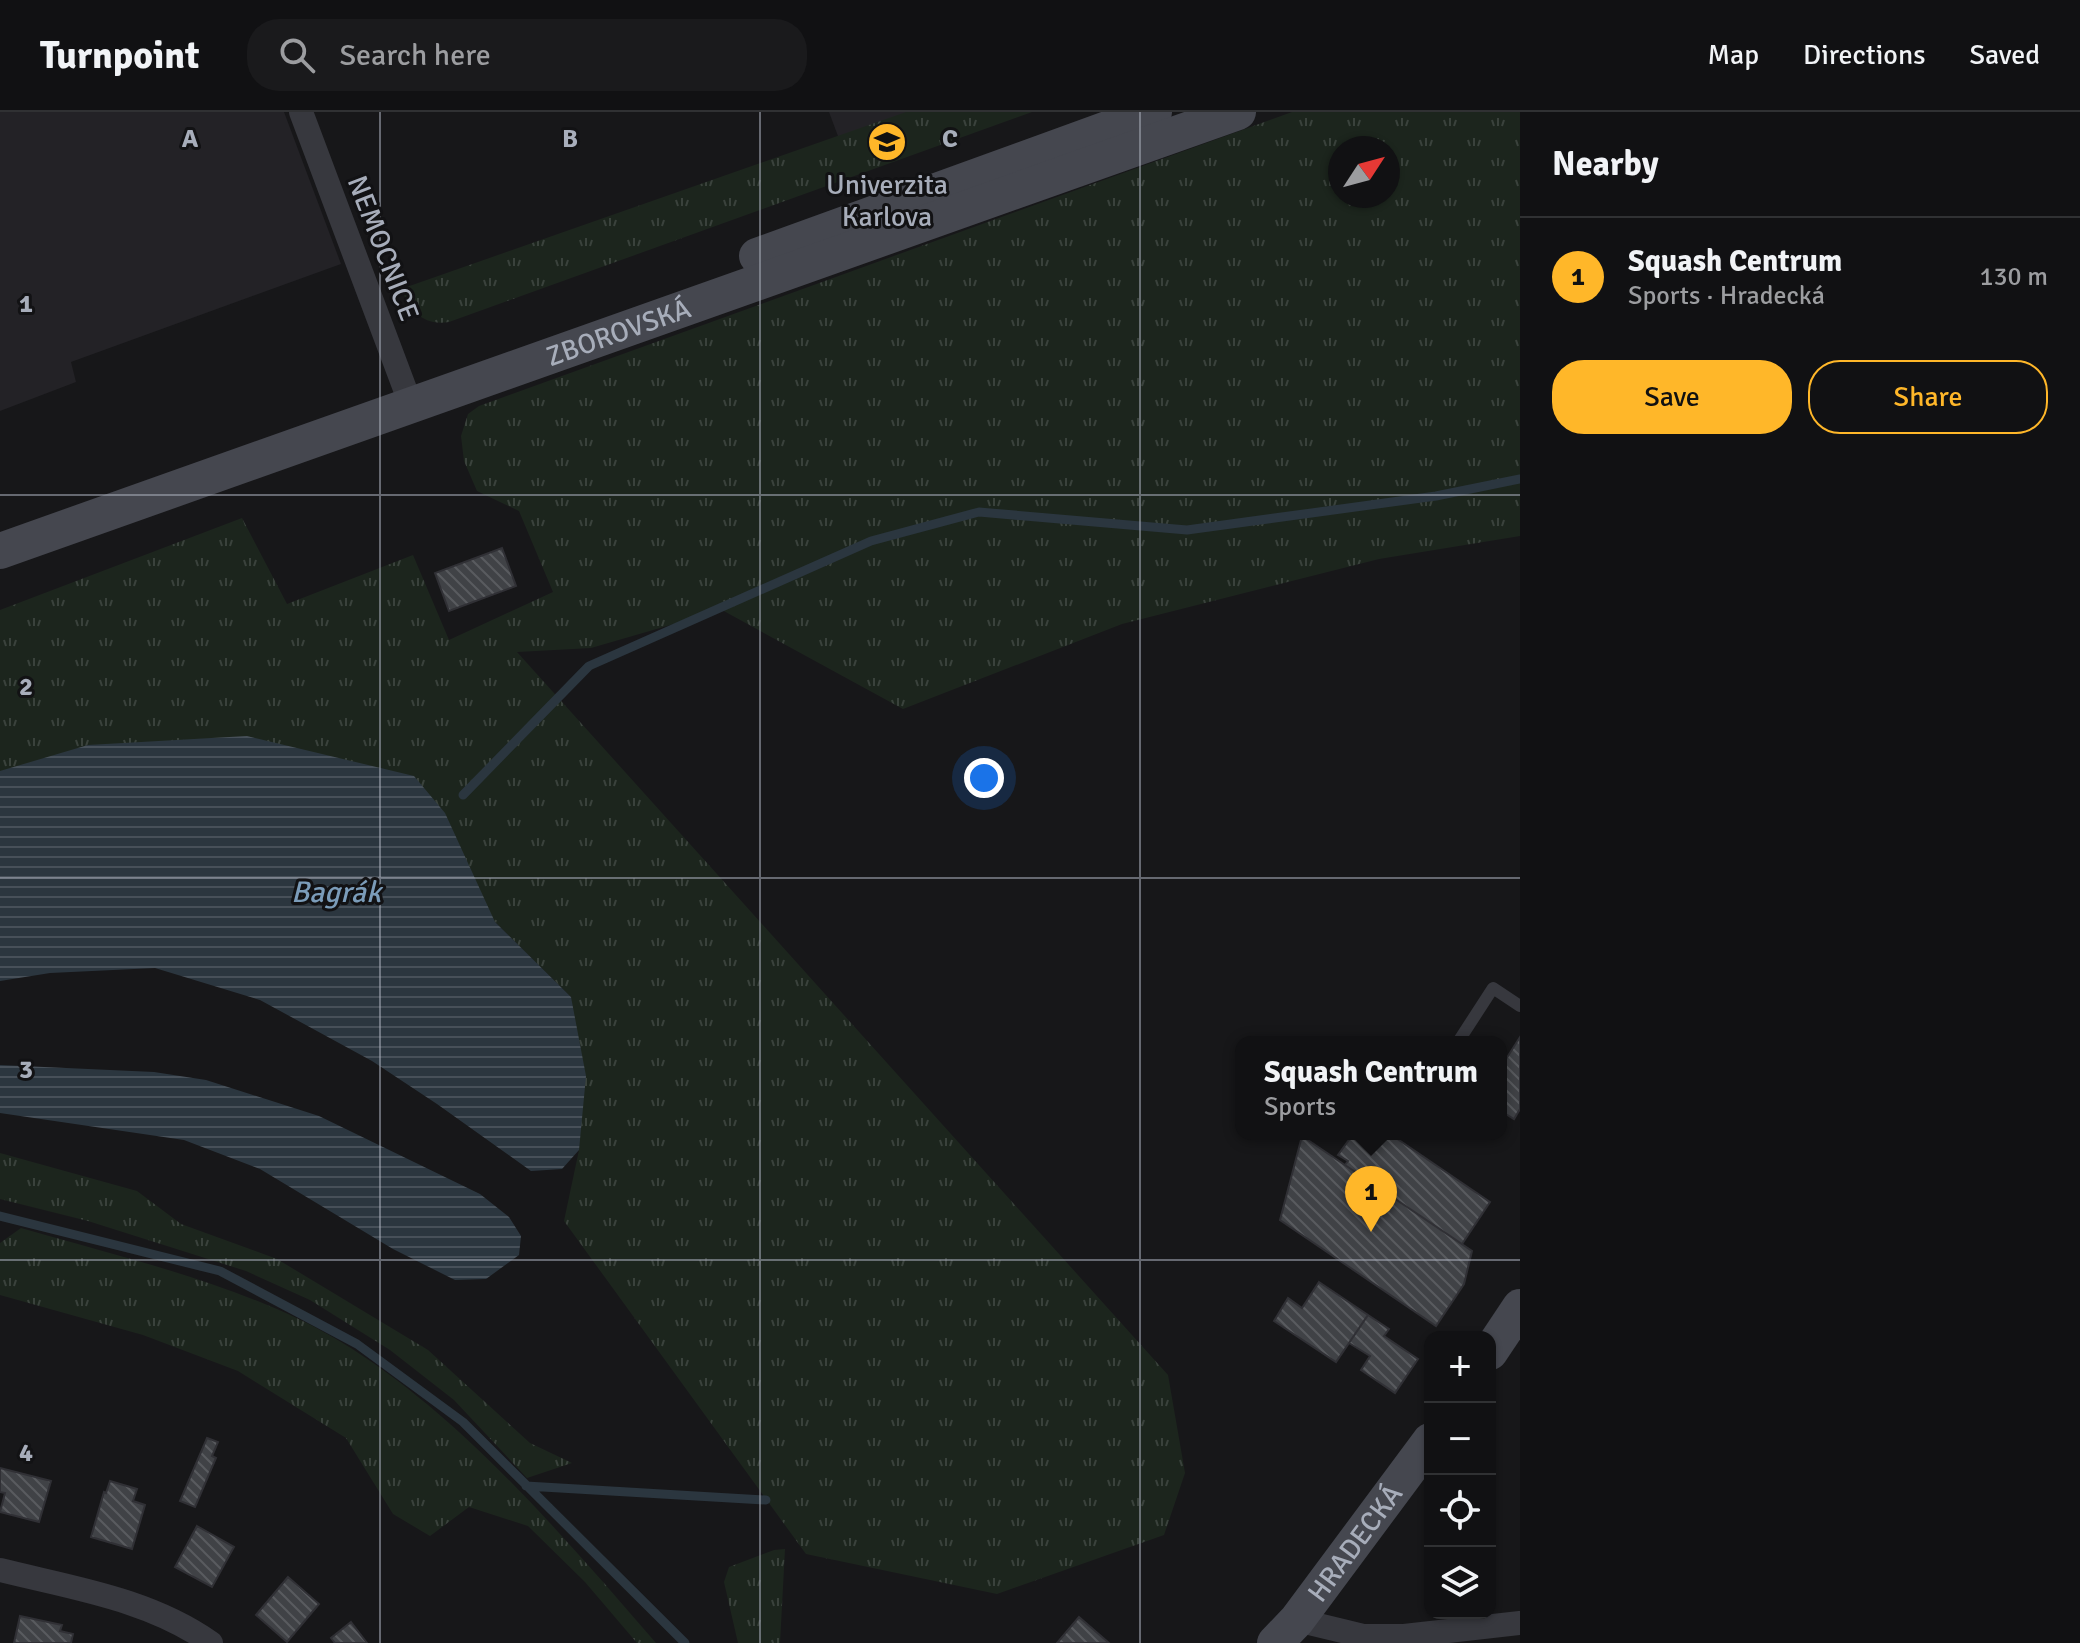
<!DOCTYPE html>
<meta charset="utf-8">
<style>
body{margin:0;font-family:Signika,sans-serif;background:#1a1a1c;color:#f1f3f6}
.controls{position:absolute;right:24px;bottom:24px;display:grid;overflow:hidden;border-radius:16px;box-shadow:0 2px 6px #0004}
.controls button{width:72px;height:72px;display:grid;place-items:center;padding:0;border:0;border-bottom:2px solid #303133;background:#111113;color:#f1f3f6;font:40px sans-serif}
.compass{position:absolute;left:1328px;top:24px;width:72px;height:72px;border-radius:50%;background:#111113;box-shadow:0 2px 6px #0004;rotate:54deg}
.you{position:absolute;left:984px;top:666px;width:28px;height:28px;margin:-20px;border:6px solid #fff;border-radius:50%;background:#1a73e8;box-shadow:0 0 0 12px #1a73e833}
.badge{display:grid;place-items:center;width:52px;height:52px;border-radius:50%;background:#ffb729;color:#111;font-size:26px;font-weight:700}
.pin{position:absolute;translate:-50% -66px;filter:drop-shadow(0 2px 4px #0008)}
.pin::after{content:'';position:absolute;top:42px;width:28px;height:24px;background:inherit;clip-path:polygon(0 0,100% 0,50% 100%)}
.popup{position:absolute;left:1235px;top:924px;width:272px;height:104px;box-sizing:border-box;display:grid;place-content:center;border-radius:16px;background:#111113;filter:drop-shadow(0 2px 6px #0005);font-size:26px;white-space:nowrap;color:#9c9da0}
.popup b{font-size:30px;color:#f1f3f6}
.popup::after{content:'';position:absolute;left:50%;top:100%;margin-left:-16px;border:16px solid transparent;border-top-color:#111113}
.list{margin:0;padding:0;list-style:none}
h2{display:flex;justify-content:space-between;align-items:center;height:104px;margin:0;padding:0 32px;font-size:34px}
h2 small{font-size:26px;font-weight:400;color:#9c9da0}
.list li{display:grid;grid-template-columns:52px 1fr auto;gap:24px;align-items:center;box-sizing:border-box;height:120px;padding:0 32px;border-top:2px solid #303133}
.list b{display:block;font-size:30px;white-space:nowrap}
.list p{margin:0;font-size:26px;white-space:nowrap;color:#9c9da0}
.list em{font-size:26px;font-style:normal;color:#9c9da0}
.actions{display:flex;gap:16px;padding:24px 32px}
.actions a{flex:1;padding:18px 0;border:2px solid #ffb729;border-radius:32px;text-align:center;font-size:28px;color:#ffb729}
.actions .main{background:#ffb729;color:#111}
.icon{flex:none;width:44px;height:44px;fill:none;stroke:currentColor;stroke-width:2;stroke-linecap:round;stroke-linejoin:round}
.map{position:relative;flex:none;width:1520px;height:1531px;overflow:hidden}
header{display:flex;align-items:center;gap:48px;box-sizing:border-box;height:112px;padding:0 40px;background:#111113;border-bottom:2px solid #303133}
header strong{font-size:38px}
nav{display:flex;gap:44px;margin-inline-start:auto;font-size:28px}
.search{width:560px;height:72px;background:#1a1a1c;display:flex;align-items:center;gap:20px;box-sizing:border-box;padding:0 28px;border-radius:32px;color:#9c9da0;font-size:30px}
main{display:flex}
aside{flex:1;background:#111113}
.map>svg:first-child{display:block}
.built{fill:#232226}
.grass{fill:url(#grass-tufts);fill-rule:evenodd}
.water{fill:url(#water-rules)}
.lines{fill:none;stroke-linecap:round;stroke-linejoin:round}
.stream{stroke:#2b363f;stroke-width:9}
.building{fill:url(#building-back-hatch);stroke:#303035;stroke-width:2}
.lane{stroke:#37383e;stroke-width:12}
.street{stroke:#37383e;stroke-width:24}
.secondary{stroke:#45474f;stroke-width:36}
.grid{fill:none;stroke:#a7adba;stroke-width:2;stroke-opacity:0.55}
.labels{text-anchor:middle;stroke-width:6;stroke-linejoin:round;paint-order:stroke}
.poi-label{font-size:28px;fill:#a7adba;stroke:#121214}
.street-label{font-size:28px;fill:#a7adba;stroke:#121214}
.water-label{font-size:30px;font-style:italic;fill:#7b9cb9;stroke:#121214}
.grid-label{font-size:26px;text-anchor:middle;font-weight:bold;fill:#a7adba;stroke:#121214;stroke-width:6;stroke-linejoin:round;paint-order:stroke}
</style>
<header>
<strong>Turnpoint</strong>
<div class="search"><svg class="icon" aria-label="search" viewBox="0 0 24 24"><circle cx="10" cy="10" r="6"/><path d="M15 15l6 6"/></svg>Search here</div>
<nav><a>Map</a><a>Directions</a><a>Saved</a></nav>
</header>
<main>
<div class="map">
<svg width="1520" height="1531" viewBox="0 0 1520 1531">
<defs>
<pattern id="grass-tufts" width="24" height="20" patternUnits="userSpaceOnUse" patternTransform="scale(2)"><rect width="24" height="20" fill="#1c251d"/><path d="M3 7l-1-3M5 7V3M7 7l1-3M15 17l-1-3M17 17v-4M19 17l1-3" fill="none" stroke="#3a423c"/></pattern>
<pattern id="water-rules" width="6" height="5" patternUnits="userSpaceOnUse" patternTransform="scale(2)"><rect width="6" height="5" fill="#2b363f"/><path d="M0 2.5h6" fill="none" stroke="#475059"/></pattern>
<pattern id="building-back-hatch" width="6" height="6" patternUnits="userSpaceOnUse" patternTransform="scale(2)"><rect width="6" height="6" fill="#404246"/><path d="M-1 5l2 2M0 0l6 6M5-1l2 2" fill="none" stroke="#595b5f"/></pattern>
</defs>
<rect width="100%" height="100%" fill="#171719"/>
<path class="built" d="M0,0H284L341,152L71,250L76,270L0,299Z
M829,0H1015L851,59Z"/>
<path class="grass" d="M906,0H1032L449,210C423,214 411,199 401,177Z
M1292,0H1520V424L1379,447L1122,512L903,597L722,498L591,536L517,540L1168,1263L1185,1361L1164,1423L997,1482L806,1442L564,1109L579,1038L571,885L495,810L0,666V498L242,406L287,492L413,443L449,528L553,480L519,399L477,379L464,349L461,324L468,302L479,294ZM1340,36H1388V84H1340Z
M0,1041L137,1079L181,1112L277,1147L428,1238L530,1331L572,1351L527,1366L454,1288L390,1238L310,1188L246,1159L88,1109L0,1087Z
M21,1116C124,1146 249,1174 341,1230C462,1304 564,1425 656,1531H637L585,1470L528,1414L469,1395L430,1424L393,1402L346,1326L238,1259L143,1223L0,1183V1131Z
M785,1437L780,1531H738L724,1470L729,1455L774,1438Z"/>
<path class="water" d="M247,624L414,664L445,701L495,810L571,885L586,964L579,1038L562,1057L531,1059L437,992L372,949L260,888L155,856L50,861L0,869V659L88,633Z
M0,953L154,960L206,968L319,1004L480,1082L509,1105L521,1124L519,1143L486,1167L455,1168L393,1137L260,1057L184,1028L0,1001Z"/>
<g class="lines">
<path class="stream" d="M463,683L589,554L871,429L979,400L1187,418L1436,384L1520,367
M0,1104L220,1159L357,1232L463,1310L685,1531
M526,1374L766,1388"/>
</g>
<path class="building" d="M502,436L516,474L449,499L435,461Z
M1520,925V997L1514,1007L1501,999V955Z
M1350,1022H1390L1490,1090L1462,1132L1345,1053L1348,1049L1338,1043L1351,1025Z
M1302,1024L1472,1139L1464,1172L1436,1214L1280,1108Z
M1319,1170L1368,1203L1336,1250L1274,1209L1288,1186L1302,1196Z
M1368,1203L1389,1217L1384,1224L1418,1247L1395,1281L1361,1258L1370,1244L1349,1231Z
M207,1326L218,1330L212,1344L216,1346L195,1395L180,1389Z
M0,1356L51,1369L39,1410L0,1400L5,1381L0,1380Z
M110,1369L137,1377L133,1389L145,1393L132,1437L91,1425L104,1380L106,1381Z
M197,1414L234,1435L212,1475L175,1455Z
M288,1465L319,1492L287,1530L256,1503Z
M20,1504L62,1513L60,1519L73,1522L71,1531H14Z
M1079,1505L1109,1531H1057Z
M351,1510L367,1531H335L331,1526Z"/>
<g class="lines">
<path class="lane" d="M1458,930L1493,876L1520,894"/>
<path class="street" d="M301,0L411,293
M0,1458C72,1476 149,1487 211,1531
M1297,1508L1363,1524H1404L1520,1511"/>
<g class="secondary">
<path d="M757,144L1154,0"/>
<path id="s1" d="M0,439L1238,0"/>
<path d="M1490,1240L1520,1195"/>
<path id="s2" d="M1275,1531L1297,1508L1430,1329"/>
</g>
</g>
<path class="grid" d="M380,0V1531M760,0V1531M1140,0V1531M0,383H1520M0,766H1520M0,1148H1520"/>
<defs>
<symbol id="university-disc" viewBox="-11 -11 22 22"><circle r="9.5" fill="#ffb729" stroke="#121214"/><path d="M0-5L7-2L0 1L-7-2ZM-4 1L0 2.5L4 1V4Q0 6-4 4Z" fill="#111"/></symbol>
</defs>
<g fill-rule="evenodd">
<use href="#university-disc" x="865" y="8" width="44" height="44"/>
</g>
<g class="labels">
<g class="poi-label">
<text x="887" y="82">Univerzita<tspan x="887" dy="32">Karlova</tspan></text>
</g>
<g class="street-label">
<text transform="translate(384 136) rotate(69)" y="10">NEMOCNICE</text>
<text dy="10" stroke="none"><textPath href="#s1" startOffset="656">ZBOROVSKÁ</textPath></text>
<text dy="10" stroke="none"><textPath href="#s2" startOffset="128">HRADECKÁ</textPath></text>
</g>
<g class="water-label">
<text x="336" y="790">Bagrák</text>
</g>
</g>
<g class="grid-label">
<text x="190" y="35">A</text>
<text x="570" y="35">B</text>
<text x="950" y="35">C</text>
<text x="26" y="200">1</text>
<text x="26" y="583">2</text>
<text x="26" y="966">3</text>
<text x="26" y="1349">4</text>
</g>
</svg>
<div class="controls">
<button>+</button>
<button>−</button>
<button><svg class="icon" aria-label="locate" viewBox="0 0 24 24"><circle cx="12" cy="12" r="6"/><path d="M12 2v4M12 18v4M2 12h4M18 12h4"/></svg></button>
<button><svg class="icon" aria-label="layers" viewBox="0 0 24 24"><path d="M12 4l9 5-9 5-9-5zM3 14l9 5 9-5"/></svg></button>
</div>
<svg class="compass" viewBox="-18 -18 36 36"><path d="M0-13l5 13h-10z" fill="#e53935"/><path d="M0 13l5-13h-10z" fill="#9c9da0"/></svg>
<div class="you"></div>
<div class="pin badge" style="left:1371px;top:1120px">1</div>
<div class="popup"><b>Squash Centrum</b>Sports</div>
</div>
<aside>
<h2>Nearby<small></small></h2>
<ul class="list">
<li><span class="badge">1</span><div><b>Squash Centrum</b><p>Sports · Hradecká</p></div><em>130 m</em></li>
</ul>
<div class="actions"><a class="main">Save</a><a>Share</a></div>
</aside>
</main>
